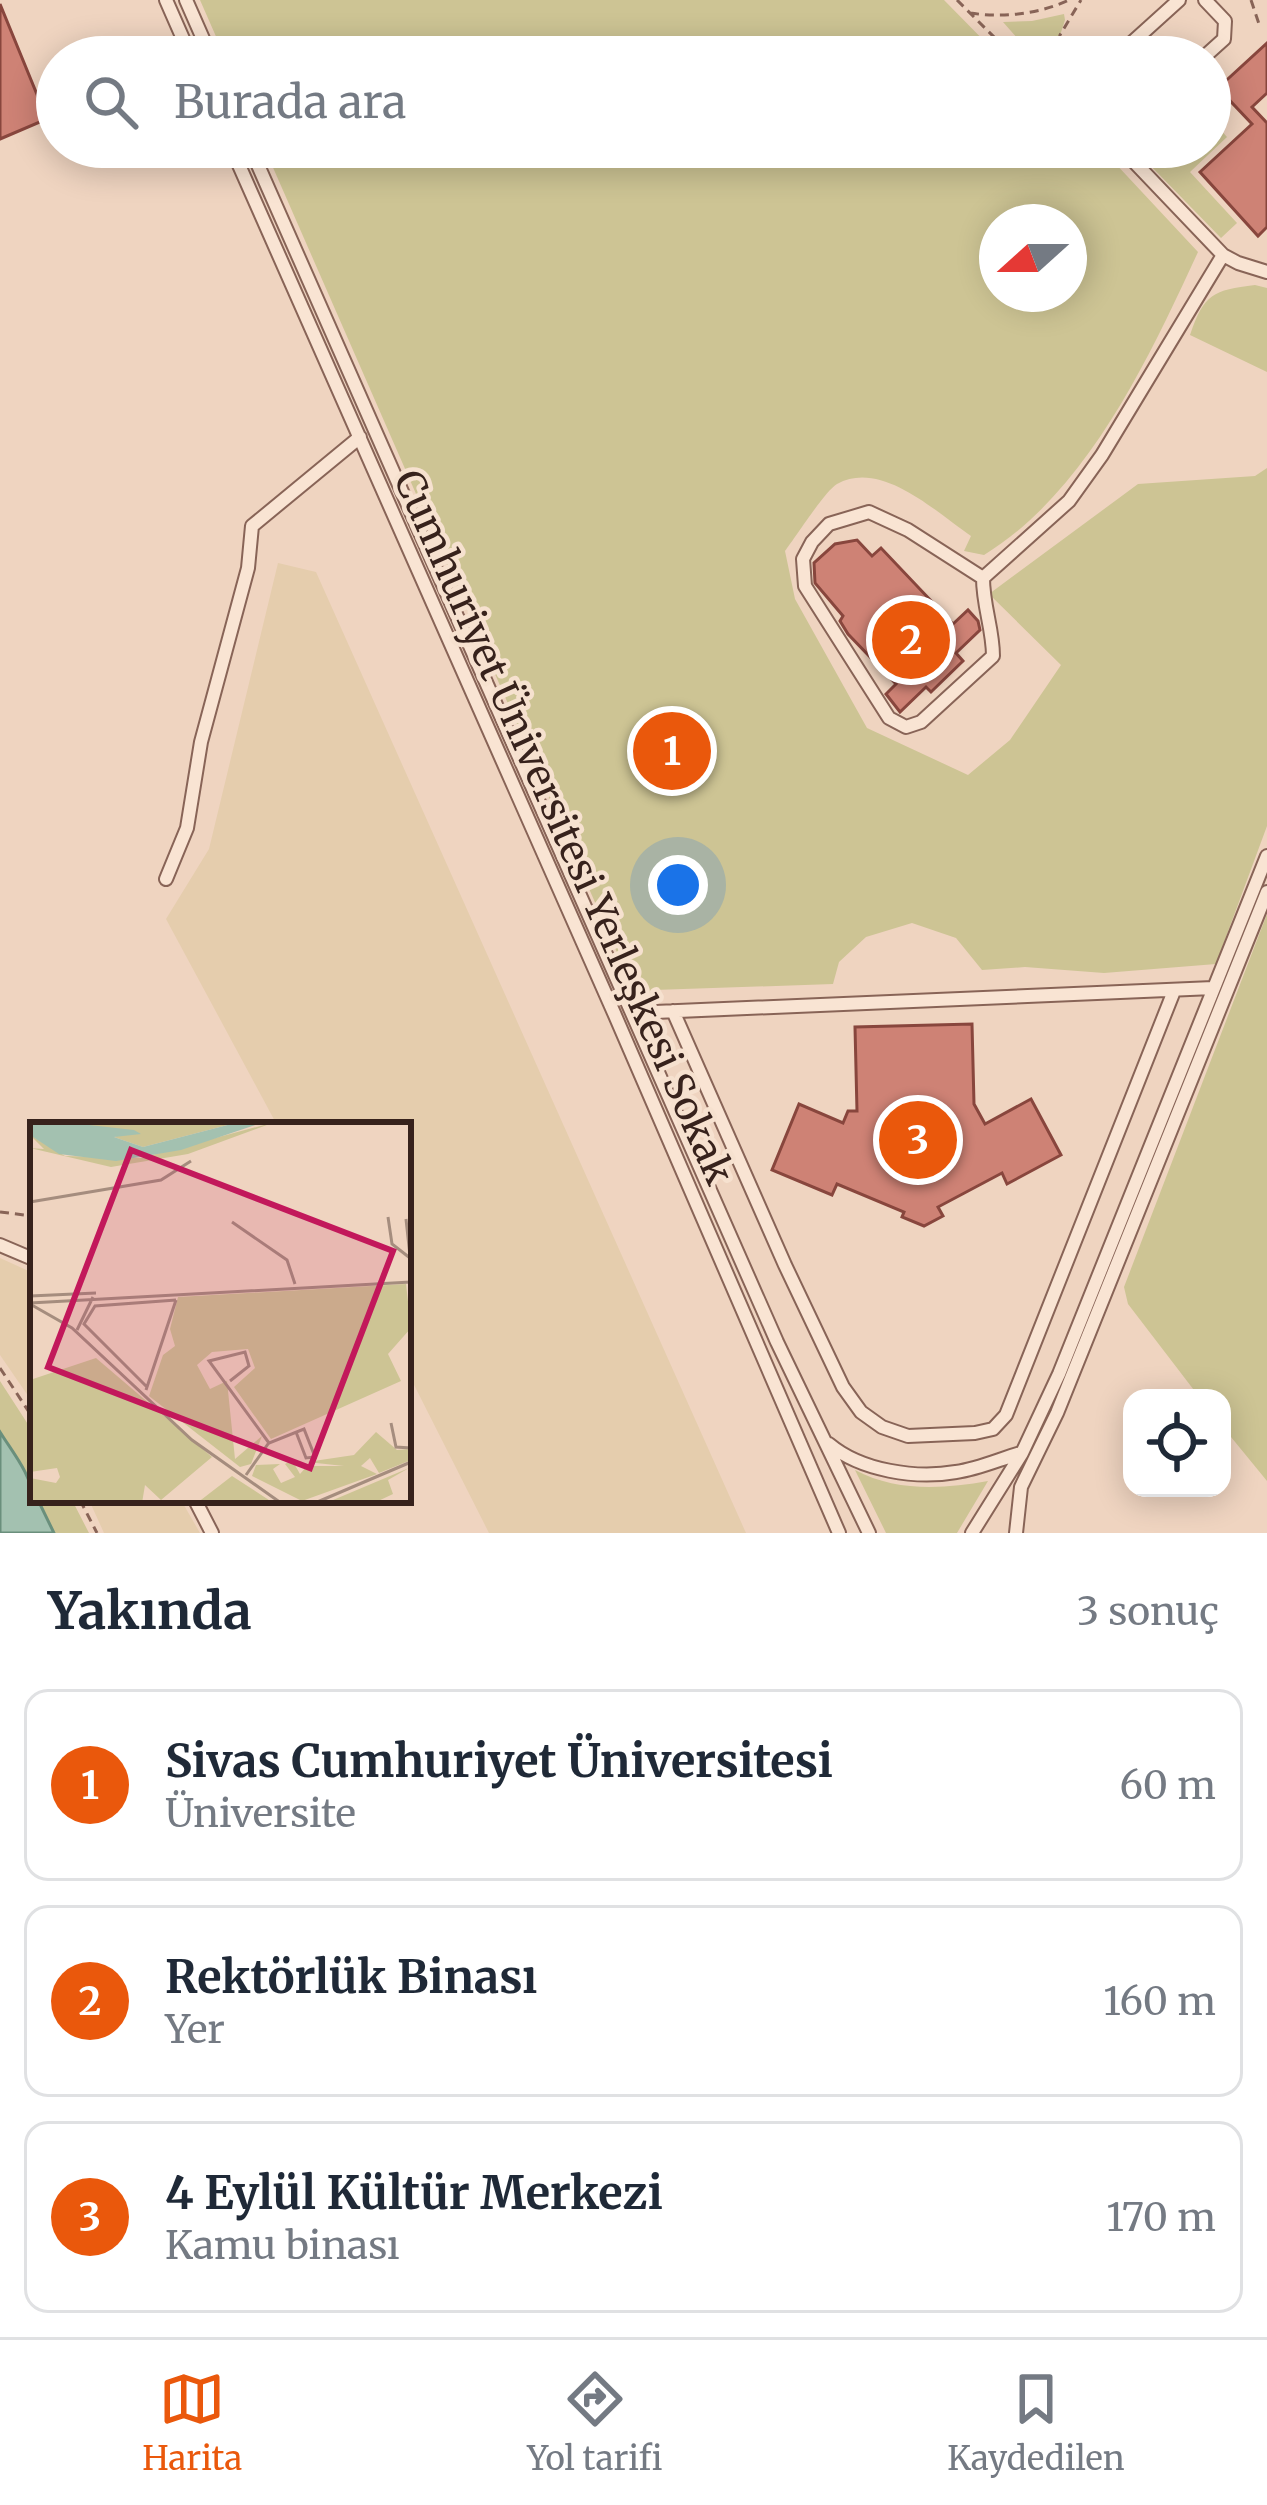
<!DOCTYPE html>
<html lang="tr">
<meta charset="utf-8">
<style>
body{margin:0;font-family:Merriweather,serif;background:#f6f6f7;color:#1f2937}
.controls{position:absolute;right:36px;bottom:36px;display:grid;overflow:hidden;border-radius:24px;box-shadow:0 6px 30px #0003}
.controls button{width:108px;height:108px;display:grid;place-items:center;padding:0;border:0;border-bottom:3px solid #e0e1e3;background:#fff;color:#1f2937;font:60px sans-serif}
.compass{position:absolute;left:979px;top:204px;width:108px;height:108px;border-radius:50%;background:#fff;box-shadow:0 6px 30px #0003;rotate:249deg}
.you{position:absolute;left:678px;top:885px;width:42px;height:42px;margin:-30px;border:9px solid #fff;border-radius:50%;background:#1a73e8;box-shadow:0 0 0 18px #1a73e833}
.badge{display:grid;place-items:center;width:78px;height:78px;border-radius:50%;background:#ea580c;color:#fff;font-size:39px;font-weight:700}
.pin{position:absolute;translate:-50% -50%;border:6px solid #fff;box-shadow:0 3px 12px #0006}
.list{margin:0;padding:0;list-style:none}
h2{display:flex;justify-content:space-between;align-items:center;height:156px;margin:0;padding:0 48px;font-size:51px}
h2 small{font-size:39px;font-weight:400;color:#747a83}
.list li{display:grid;grid-template-columns:78px 1fr auto;gap:36px;align-items:center;box-sizing:border-box;height:192px;margin:0 24px 24px;padding:0 24px;border:3px solid #e0e1e3;border-radius:24px}
.list b{display:block;font-size:45px;white-space:nowrap}
.list p{margin:0;font-size:39px;white-space:nowrap;color:#747a83}
.list em{font-size:39px;font-style:normal;color:#747a83}
.icon{flex:none;width:66px;height:66px;fill:none;stroke:currentColor;stroke-width:2;stroke-linecap:round;stroke-linejoin:round}
.map{position:relative;flex:none;width:1267px;height:1533px;overflow:hidden}
.search{position:absolute;background:#fff;box-shadow:0 6px 30px #0003;left:36px;right:36px;top:36px;height:132px;display:flex;align-items:center;gap:30px;box-sizing:border-box;padding:0 42px;border-radius:66px;color:#747a83;font-size:45px}
.sheet{height:804px;background:#fff}
nav{display:flex;justify-content:space-around;align-items:center;box-sizing:border-box;height:168px;border-top:3px solid #e0e1e3;background:#fff;font-size:33px;color:#747a83}
nav a{display:grid;justify-items:center;gap:6px}
nav .on{color:#ea580c}
.map>svg:first-child{display:block}
.farmland{fill:#e5cdad}
.green{fill:#cdc494;fill-rule:evenodd}
.water{fill:#a3c1b0;stroke:#6a8f7c;stroke-width:3}
.building{fill:#ce8275;stroke:#88463d;stroke-width:3}
.lines{fill:none;stroke-linecap:round;stroke-linejoin:round}
.minor-casing{stroke:#886457;stroke-width:16}
.path{stroke:#886457;stroke-width:3;stroke-dasharray:9 6;stroke-linecap:butt}
.minor{stroke:#f9e4d3;stroke-width:12}
.labels{text-anchor:middle;stroke-width:9;stroke-linejoin:round;paint-order:stroke}
.street-label{font-size:39px;fill:#37221c;stroke:#f6e1cf}
.inset-road{fill:none;stroke:#a58d7e;stroke-width:3}
.view{fill:#c2185b;fill-opacity:0.15;stroke:#c2185b;stroke-width:6}
.inset-edge{fill:none;stroke:#37221c;stroke-width:6}
</style>
<div class="map">
<svg width="1267" height="1533" viewBox="0 0 1267 1533">
<rect width="100%" height="100%" fill="#efd4c0"/>
<path class="farmland" d="M278,563L316,572L746,1533H489L408,1373V1125H277L166,919L209,849Z
M0,1258L33,1273V1403L0,1355Z
M89,1500H181L200,1533H104Z"/>
<path class="green" d="M200,0H944L1000,57H225Z
M1064,14L1065,20L1053,57H1034L1003,22L1032,21Z
M1210,118L1227,137L1190,172L1237,223L1221,238L1146,161L1144,147H1210Z
M264,147H1100L1198,252C1149,358 1087,492 984,555L964,551L971,536C936,512 881,459 837,484C825,491 795,538 785,551L795,599L867,728L968,775L1010,740L1061,665L989,594L1138,484L1255,476L1267,468V826L1216,964L1104,973L1025,967L982,970L956,938L912,923L866,937L839,962L833,984L654,990L655,1004L640,1005ZM997,222H1069V294H997Z
M1255,285L1267,288V372L1190,335C1204,294 1213,290 1255,285Z
M1267,914V1481L1222,1426V1398H1200L1128,1304L1124,1287Z
M0,1381L33,1432V1490L0,1432Z
M855,1470C896,1492 943,1489 988,1481L957,1533H886Z
M38,1500H72L89,1533H54Z"/>
<path class="water" d="M0,1432C13,1453 32,1475 33,1500H38L54,1533H0Z"/>
<path class="building" d="M0,4L47,119L0,139Z
M1267,43V93L1252,107L1267,123V227L1258,236L1200,172L1252,124L1218,88Z
M857,540L872,556L881,548L953,624L968,610L978,621L980,630L956,653L963,661L931,692L926,687L900,712L886,694L896,684L848,634L840,621L843,616L815,583L814,563L835,544Z
M972,1024L974,1104L985,1124L1031,1099L1061,1155L1007,1184L1002,1173L938,1207L943,1216L924,1226L902,1217L904,1212L837,1184L832,1195L772,1170L799,1104L843,1123L848,1111H857L855,1027Z"/>
<g class="lines">
<defs>
<path id="minor" d="M166,0L191,57
M186,0L211,57
M1116,57L1179,0
M1204,57L1224,39L1225,21L1205,0
M231,147L614,1013L839,1533
M250,147L777,1342L869,1533
M1120,147L1223,255L1238,263L1267,272
M983,578L908,530L869,512L829,524L812,542L803,559L805,586L889,718L906,727L921,722L993,656C993,629 983,606 983,578L1069,501L1102,455L1223,255
M166,879L187,828L201,742L248,568L252,526L360,437
M673,1011L785,1265L843,1387L861,1412L882,1427L908,1436L975,1433L993,1429L1006,1415L1174,991
M632,1013L1213,988
M0,1245L33,1259
M829,1444C861,1471 916,1479 956,1472C978,1469 1000,1459 1021,1453
M195,1500L212,1533
M972,1533L1022,1453L1059,1374L1267,856
M1016,1533L1021,1487L1057,1413L1267,892"/>
</defs>
<use href="#minor" class="minor-casing"/>
<path class="path" d="M957,0L1014,57
M1251,0L1259,24
M970,13C1003,18 1039,14 1069,0
M1056,57L1060,35L1081,0
M0,1212L33,1216
M0,1368L33,1418
M80,1500L97,1533"/>
<use href="#minor" class="minor"/>
</g>
<g class="labels">
<g class="street-label">
<text transform="translate(564 827) rotate(66)" y="14">Cumhuriyet Üniversitesi Yerleşkesi Sokak</text>
</g>
</g>
<g transform="translate(30 1122)">
<rect width="381" height="381" fill="#efd4c0"/>
<path d="M209,0L113,25L84,15L104,8L79,10L32,1ZM245,0L158,32L81,45L0,26L14,27L0,13L35,34L111,36ZM376,162L381,206L358,232L371,259L241,317L204,265L225,246L218,227L182,230L167,243L180,267L197,259L205,337L232,314L221,342L210,345L119,274L133,233L145,224L140,207L148,175ZM66,236L182,335L131,378L115,363L112,381H0V356L26,361L30,355L27,346L0,350V258ZM346,310L367,328L380,327L381,338L349,351L340,336L331,344L347,352L272,379L222,354L226,343L250,342L243,347L251,361L265,355L255,342L262,338L270,352L277,344H314L277,340L324,333ZM379,346L358,358L363,372L346,380L296,381ZM202,354L242,380V381H167Z" fill="#cdc494"/>
<path d="M209,0H234L151,28L86,39L29,32L0,13V0H32L104,8L111,12L84,15L113,25Z" fill="#a3c1b0"/>
<path class="inset-road" d="M47,0H118M0,80L131,58L161,39M358,95L362,122L380,136M376,97L381,143M202,100L257,138L265,162M0,174L66,171M0,181L381,160M0,182L42,206L162,318L251,381M47,208L63,175M200,259L219,244L215,230L179,239L239,321M117,265L54,202L65,184L146,178M116,268L146,178M361,301L366,325L381,326M216,353L238,322L239,321L274,307L285,335L276,336L266,310M285,381L381,340"/>
<path class="view" d="M101,28L363,129L280,346L18,245Z"/>
<rect width="381" height="381" class="inset-edge"/>
</g>
</svg>
<div class="controls">
<button><svg class="icon" aria-label="locate" viewBox="0 0 24 24"><circle cx="12" cy="12" r="6"/><path d="M12 2v4M12 18v4M2 12h4M18 12h4"/></svg></button>
</div>
<svg class="compass" viewBox="-18 -18 36 36"><path d="M0-13l5 13h-10z" fill="#e53935"/><path d="M0 13l5-13h-10z" fill="#747a83"/></svg>
<div class="you"></div>
<div class="pin badge" style="left:672px;top:751px">1</div>
<div class="pin badge" style="left:911px;top:640px">2</div>
<div class="pin badge" style="left:918px;top:1140px">3</div>
<div class="search"><svg class="icon" aria-label="search" viewBox="0 0 24 24"><circle cx="10" cy="10" r="6"/><path d="M15 15l6 6"/></svg>Burada ara</div>
</div>
<section class="sheet">
<h2>Yakında<small>3 sonuç</small></h2>
<ul class="list">
<li><span class="badge">1</span><div><b>Sivas Cumhuriyet Üniversitesi</b><p>Üniversite</p></div><em>60 m</em></li>
<li><span class="badge">2</span><div><b>Rektörlük Binası</b><p>Yer</p></div><em>160 m</em></li>
<li><span class="badge">3</span><div><b>4 Eylül Kültür Merkezi</b><p>Kamu binası</p></div><em>170 m</em></li>
</ul>
</section>
<nav>
<a class="on"><svg class="icon" aria-label="map" viewBox="0 0 24 24"><path d="M3 6l6-2 6 2 6-2v14l-6 2-6-2-6 2zM9 4v14M15 6v14"/></svg>Harita</a>
<a><svg class="icon" aria-label="directions" viewBox="0 0 24 24"><path d="M12 3l9 9-9 9-9-9zM9 14v-3h6M13 9l2 2-2 2"/></svg>Yol tarifi</a>
<a><svg class="icon" aria-label="saved" viewBox="0 0 24 24"><path d="M7 4h10v16l-5-4-5 4z"/></svg>Kaydedilen</a>
</nav>
